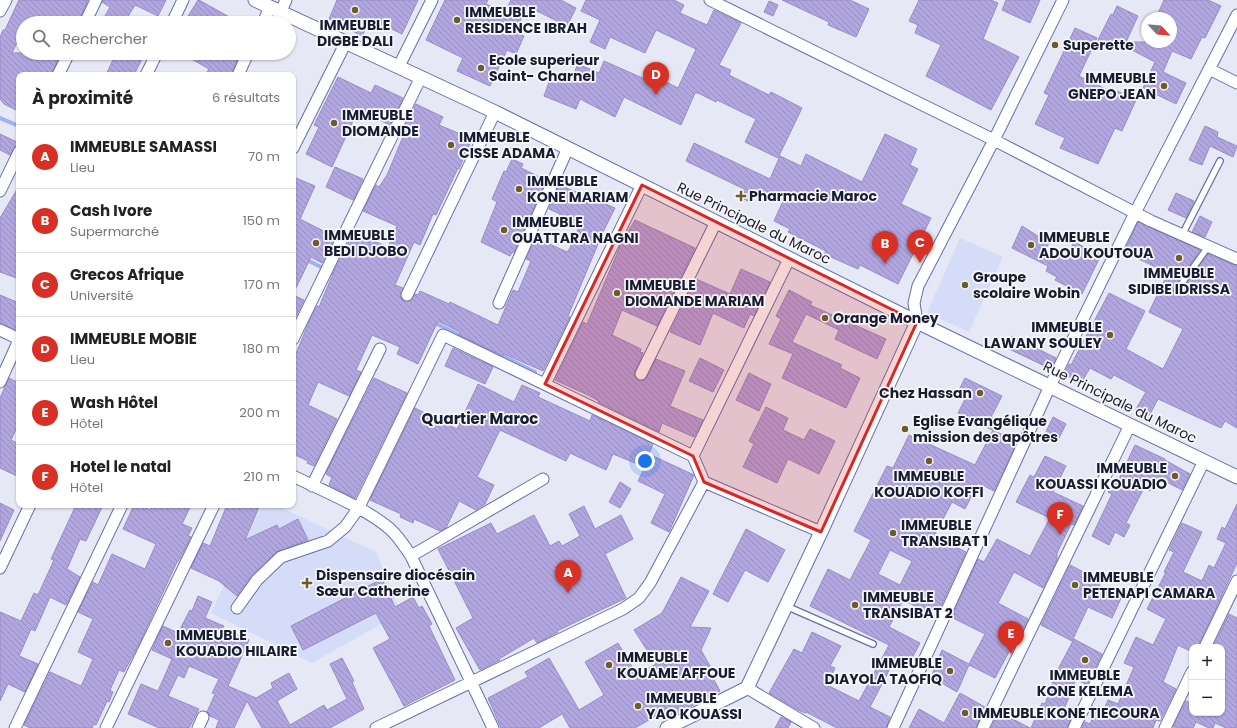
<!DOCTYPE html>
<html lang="fr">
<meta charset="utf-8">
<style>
body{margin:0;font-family:Poppins,sans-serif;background:#f6f6f6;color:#222}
.controls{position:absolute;right:12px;bottom:12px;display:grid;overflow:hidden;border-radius:8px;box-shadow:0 1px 3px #0004}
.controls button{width:36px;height:36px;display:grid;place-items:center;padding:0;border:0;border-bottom:1px solid #e0e0e0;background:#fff;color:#222;font:20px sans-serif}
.compass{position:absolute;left:1141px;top:12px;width:36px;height:36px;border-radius:50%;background:#fff;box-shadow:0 1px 3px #0004;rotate:116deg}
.you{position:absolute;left:645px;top:461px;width:14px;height:14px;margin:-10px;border:3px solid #fff;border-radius:50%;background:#1a73e8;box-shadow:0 0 0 6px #1a73e833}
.badge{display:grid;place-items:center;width:26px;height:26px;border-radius:50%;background:#d93025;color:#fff;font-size:13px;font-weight:700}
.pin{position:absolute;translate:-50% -33px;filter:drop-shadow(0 1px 2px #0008)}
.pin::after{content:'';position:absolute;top:21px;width:14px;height:12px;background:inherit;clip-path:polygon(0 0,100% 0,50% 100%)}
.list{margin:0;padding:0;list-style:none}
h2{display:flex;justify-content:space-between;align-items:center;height:52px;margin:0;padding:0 16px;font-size:17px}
h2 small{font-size:13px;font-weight:400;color:#767676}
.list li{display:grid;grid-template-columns:26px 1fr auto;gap:12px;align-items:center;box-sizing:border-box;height:64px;padding:0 16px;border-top:1px solid #e0e0e0}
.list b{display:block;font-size:15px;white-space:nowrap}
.list p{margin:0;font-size:13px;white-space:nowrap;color:#767676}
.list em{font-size:13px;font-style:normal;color:#767676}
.icon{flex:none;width:22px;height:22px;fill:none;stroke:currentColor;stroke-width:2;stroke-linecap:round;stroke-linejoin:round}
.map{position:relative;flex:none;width:1237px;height:728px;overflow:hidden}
.search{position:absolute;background:#fff;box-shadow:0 1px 3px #0004;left:16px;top:16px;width:280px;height:44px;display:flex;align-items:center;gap:10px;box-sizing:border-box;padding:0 14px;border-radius:22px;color:#767676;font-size:15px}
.panel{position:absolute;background:#fff;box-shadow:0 1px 3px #0004;left:16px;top:72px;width:280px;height:436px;border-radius:8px}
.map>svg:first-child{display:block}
.built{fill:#d5dcf7}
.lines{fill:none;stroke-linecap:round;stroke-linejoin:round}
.stream{stroke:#9fb0f7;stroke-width:4}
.building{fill:url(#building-back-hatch);stroke:#988cc5;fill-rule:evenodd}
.service-casing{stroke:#6470a6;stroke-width:8}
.minor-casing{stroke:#6470a6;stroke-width:13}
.tertiary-casing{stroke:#6470a6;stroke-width:15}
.service{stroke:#fff;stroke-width:5.5}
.minor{stroke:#fff;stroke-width:11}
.tertiary{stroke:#fff;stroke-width:13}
.marked{fill:#d62828;fill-opacity:0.2;stroke:#d62828;stroke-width:3;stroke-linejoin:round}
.poi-dot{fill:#6b5d2a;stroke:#f7f7f7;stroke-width:1.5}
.labels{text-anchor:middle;stroke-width:3.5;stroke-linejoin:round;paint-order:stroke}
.poi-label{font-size:14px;font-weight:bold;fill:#181c32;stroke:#f7f7f7;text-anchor:start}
.street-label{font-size:14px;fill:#181c32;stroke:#f7f7f7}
.neighbourhood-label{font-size:15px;font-weight:bold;fill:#181c32;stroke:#f7f7f7}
</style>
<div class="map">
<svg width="1237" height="728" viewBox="0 0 1237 728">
<defs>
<pattern id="building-back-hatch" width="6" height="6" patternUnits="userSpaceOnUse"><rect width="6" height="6" fill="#b2a6e1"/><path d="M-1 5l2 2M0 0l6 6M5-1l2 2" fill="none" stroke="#988ec2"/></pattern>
</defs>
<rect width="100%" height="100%" fill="#e6e9f5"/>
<path class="built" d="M960,238L1003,257L969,332L927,313Z
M262,505H276L376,552L401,613L312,663L211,613Z"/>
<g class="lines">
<path class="stream" d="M0,118L19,126
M305,259L337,275
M433,322L535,372"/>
</g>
<path class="building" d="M19,0H88L78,23H23V30L12,53H46L58,59L51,75H19V104L16,110L4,104L0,99V37L3,30H5Z
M103,0H166L158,16L135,5L124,23H101L110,7L102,2Z
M198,0H199L240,23H195L187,18Z
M337,0H418L402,34L371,19L362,36L329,19Z
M445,0H488L486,4L505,12L511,0H561L576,8L567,26L527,6L515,32L524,36L516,54L507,50L490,86L457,71L463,58L426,40Z
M586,0H674L684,5L680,13L707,25L714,10L741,23L719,65L731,70L729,75L769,95L771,92L802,108L778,158L745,142L756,119L717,100L716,102L698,93H695L681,125L624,97L615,117L580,99L576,109L544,96L552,74L570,82L578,64L599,73L604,61L647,80L651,74L678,88L696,49L656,30L645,53L610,37L605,49L590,42L600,20L581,11Z
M782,0H850L869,9L856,37L828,25L829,22Z
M919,0H991L998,3L983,39L1019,57L991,110L926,76L941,45L915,33L918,25L909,21Z
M1006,0H1040L1030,23L1002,10Z
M1164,0H1208L1221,6L1205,38L1202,37L1191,59L1172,51L1163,72L1186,83L1176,104L1143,88L1155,62L1113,40L1110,46L1098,40L1111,14L1113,15L1117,6L1138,16L1126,42H1171V18H1156Z
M769,1L778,5L773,16L764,12Z
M1075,28L1097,38L1079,76L1114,93L1115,90L1136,100L1122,131L1115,128L1098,164L1060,148L1065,138L1035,124L1049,95L1044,93Z
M116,53H145L134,75H106Z
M181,53H240L231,75H205L209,69Z
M338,77L371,93L375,85L403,98L390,125L358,110L332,167L306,154L319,127L314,125Z
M416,104L443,117L439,125L472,139L459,169L458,168L436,215L433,214L420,245L414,242L395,285L403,288L400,296L404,301H411L415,294L418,295L420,291L449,304L450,302L498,325L513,290L518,292L531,261L526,259L536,238L567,252L570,248L579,227L558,218L560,214L549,209L559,185L615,208L603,232L568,316L570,317L543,371L504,354L503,356L459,335L460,332L438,321L418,364L397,354L400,347L372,335L356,370L361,372L349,396L318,382L308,405L337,419L314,466L307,463L308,461L293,454V361L309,322L317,306L319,307L335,269L354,232L388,247L397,226L363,211L376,185L379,187L387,175L405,132L402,131Z
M1205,126L1218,132L1217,137L1237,146L1233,157L1210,146L1202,165L1189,160Z
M0,134L19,143L10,155L0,150Z
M885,134L917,149L910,165L918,169L901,204L931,218L898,284L860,265L858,269L824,254L826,251L788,232L790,229L774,221L783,201L758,189L750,202L740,197L744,189L686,161L694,143L770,179L780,156L801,166L806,154L862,182Z
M512,159L523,164L521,168L546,180L514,253L512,252L510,256L481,242L497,202L492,199L504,171L506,172Z
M335,167L363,179L353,200L326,187Z
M296,178L315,186L300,219L335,237L322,263L311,257L293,294V186Z
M19,186V279L0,272V218Z
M1176,193L1194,201L1186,218L1168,210Z
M1200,216L1212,222L1205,237L1192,232Z
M635,220L695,248L657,326L622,310L612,335L641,349L640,352L643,353L634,374L638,380H645L656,359L685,371L670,406L703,420L694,437L662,423L659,432L598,402L599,401L588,395L555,380L583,322L587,324L622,242Z
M1138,222L1200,250L1174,288L1175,294L1180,292L1208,254L1237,266V428L1225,421L1221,428L1158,399L1149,416L1136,409L1146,392L1114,375L1111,379L1090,368L1081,383L1064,374L1069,364L1071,365L1109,293L1145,311L1126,349L1163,369L1183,329L1149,312L1168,273L1124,252Z
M1022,226L1049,243L1045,250L1065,260L1074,242L1101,255L1082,294L1055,280L1057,277L1046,271L1048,266L1012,248Z
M741,269L770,282L754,316L750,314L744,328L713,313L700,345L670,332L696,279L730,294Z
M789,290L812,302L810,305L886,339L877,359L835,339L839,330L806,314L792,342L842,365L840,368L860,378L846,408L782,378L793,354L769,344L781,319L776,316Z
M0,295L19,303V324L16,330L0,323Z
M293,295L304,300L296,316L293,315Z
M1012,336L1056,358L1051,369L1007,348Z
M453,348L493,367L485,384L445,366Z
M700,358L724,370L713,392L689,381Z
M749,373L771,384L759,411L736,400Z
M9,378L19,383V423L11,440L19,444V477L0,468V398Z
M374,378L407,393L355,498L329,485L332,477L327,475L326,473Z
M965,378L1002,396L991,417L997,420L992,430L958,413L967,395L959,390Z
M478,384L514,402L522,385L540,393L538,397L590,421L592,415L653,444L649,454L694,475L669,532L651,523L665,494L638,481L645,467L613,454L606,470L570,453L566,461L500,430L477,477L494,485L485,504L476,510L459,501L446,528L440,531L414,519L413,523L400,517L401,514L370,500L415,408L457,429Z
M766,407L788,418L783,430L804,440L810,429L835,441L819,474L788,459L777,483L743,467L754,444L749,441Z
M1053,417L1066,424L1057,442L1044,436Z
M993,430L1017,442L994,491L978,483L965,509L952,502L934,536L966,552L940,608L936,606L931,614L903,600L889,627L920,643L907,668L894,661L870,707L890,717L886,728H837L806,712L805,713L798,710L769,693L794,649L802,653L812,632L841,646L830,666L835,668L827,685L859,701L889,645L810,606L828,569L850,580L871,540L854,531L887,466L893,468L909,435L975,465ZM890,550L912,561L900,585L878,574Z
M1135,445L1165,459V460L1190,474L1182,490L1157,477L1150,491L1144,488L1126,523L1130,525L1124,537L1115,532L1109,545L1092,536L1112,494L1108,492L1116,477L1119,479Z
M1045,456L1066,466L1053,492L1083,506L1074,525L1071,524L1057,553V559L1043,588L1014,572L998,603L1028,619L1013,649L1011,648L995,678L969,665L957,692L931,677L942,650L969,664L985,634L953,618L955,615L953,614L978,559L984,562L997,539L1030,556L1050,518L1016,502L1030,475L1034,477Z
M620,482L631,489L620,508L609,502Z
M0,503L14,510L0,541Z
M1237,504V563L1198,647H1192V652L1178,645L1163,682L1176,689L1160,721L1156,720L1153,728H1082L1085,722L1090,724L1098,706L1104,709L1108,700L1118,704L1134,667L1124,663L1136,637L1153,645L1166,619L1147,609L1166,572H1164L1174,552L1169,550L1182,523L1202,532L1183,572L1202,581L1209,565L1214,568L1226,543L1217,539L1222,527L1225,529Z
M76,505H103L86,541L80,539L67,569L80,577L66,605L50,597L35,631L31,629L19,656L38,664L25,692L8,684L0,701V612L21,621L34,593L38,595L54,560L51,559Z
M134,505H139L150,510L152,505H191L182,524L192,528L188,536L191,537L178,562H177L139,644L124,672L119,670L110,690L113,692L109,702L107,701L96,725L94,724L92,728H30L24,725L50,672L81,686L83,682L93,659L78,652L93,619L78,612L93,582L98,585L112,554L145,569L156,544L123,529Z
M227,505H260L245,540L277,525L279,529L298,519L308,540L276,552L252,575L237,596L219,581L191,568L203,543L210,546Z
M584,506L595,529L621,515L633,539L605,554L626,598L557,631L558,632L537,643L534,638L499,659L500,660L480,670L456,628L473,618L438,549L491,523L497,534L534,515L550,546L559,541L562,546L580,536L569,514Z
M746,529L785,550L768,582L745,570L728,602L713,594Z
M1070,565L1101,581L1099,586L1122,596L1112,618L1088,607L1072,641L1041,625Z
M681,577L709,591L690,627L711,628L701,650L710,666L707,667L720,691L665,720L661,713L635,728H570L562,714L539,728H501L488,698L528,677L525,672L549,658L579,710L604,695L585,662L618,643L637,675L656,664L634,630L662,613Z
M382,579L395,607L413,597L419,608L422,606L432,624L429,626L455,680L404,706L373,648L390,639L376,613L303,650L291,626Z
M198,596L212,602L205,618L224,626L222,629L249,640L228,686L256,698L273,688L271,683L289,673L297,689L277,701L290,725L324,705L327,710L347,699L330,664L342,658L354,681L352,682L364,709L330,728H262L247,701L234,728H216L219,720L210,716L207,712L215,694L212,693L219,679L189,666L184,678L178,675L168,696L199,709L189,728H159L128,714L141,684L158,691L172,659L152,650L163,626L178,633L190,610L192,611Z
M1229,614L1237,618V728H1226L1215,723L1213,728H1209L1196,722L1193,728L1173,727L1186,701L1192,704V713H1222V647H1213Z
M1074,639L1102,654L1087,685L1076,679L1063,712L1072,716L1067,728H1031L1042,703L1045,704L1056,673Z
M960,693L985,707L976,728H909L919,709L944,723Z
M998,714L1002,716L1003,714L1030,728H991Z
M781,717L791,722L788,728H775Z"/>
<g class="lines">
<defs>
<path id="service" d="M1182,235L1220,161
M1177,290L1208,247
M786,606L873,644"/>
<path id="minor" d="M710,0L994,140L1151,221L1237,259
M0,11L6,0
M281,11L286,0
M85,23L96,0
M172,23L183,0
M263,23L270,7
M399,66L432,0
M1209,69L1237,83
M58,75L69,53
M146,75L157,53
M238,75L248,53
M293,148L346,42
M0,191L19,152
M407,295L495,112
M499,303L568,148
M917,322L914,303L918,286L994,140L1063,0
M0,330L19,339
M293,339L421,77
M641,374L716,222
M0,382L19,340
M545,384L642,185
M693,456L789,259
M293,476C323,491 366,508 390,529C399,537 405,547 411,556L493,728
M704,482L821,532
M312,486L380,349
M411,556L543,479
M0,568L30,505
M237,608L257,580L281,557L328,541L345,527L358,509L443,335L693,456L704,482L650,583L639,598L623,609L376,728
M1205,647L1237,581
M747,688L814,728
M15,728L122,505
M106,728L214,505
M198,728L203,717
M893,728L1050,386L1135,213L1237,15
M983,728L1130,425
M1074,728L1204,461
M1165,728L1192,672"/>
<path id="tertiary" d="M255,0L495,112L917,322L1237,477
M667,728L747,688L821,532L917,322"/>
</defs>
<use href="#service" class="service-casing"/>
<use href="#minor" class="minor-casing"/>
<use href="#tertiary" class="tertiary-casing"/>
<use href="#service" class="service"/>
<use href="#minor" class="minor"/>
<use href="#tertiary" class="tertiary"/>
</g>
<path class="marked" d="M642,185L917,322L821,532L704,482L693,456L545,384Z"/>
<g class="poi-dot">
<circle cx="355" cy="10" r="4"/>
<circle cx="457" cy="20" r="4"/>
<circle cx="1055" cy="45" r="4"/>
<circle cx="481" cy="68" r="4"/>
<circle cx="1164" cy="86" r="4"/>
<circle cx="334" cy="123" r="4"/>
<circle cx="451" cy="145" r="4"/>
<circle cx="519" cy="189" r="4"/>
<path d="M739 190h4v4h4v4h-4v4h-4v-4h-4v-4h4z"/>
<circle cx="504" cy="230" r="4"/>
<circle cx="316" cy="243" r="4"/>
<circle cx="1031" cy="245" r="4"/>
<circle cx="1179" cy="258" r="4"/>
<circle cx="965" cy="285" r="4"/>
<circle cx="617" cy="293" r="4"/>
<circle cx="825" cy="318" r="4"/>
<circle cx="1110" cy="335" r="4"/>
<circle cx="980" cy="393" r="4"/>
<circle cx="905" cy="429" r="4"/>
<circle cx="929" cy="461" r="4"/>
<circle cx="1175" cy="476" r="4"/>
<circle cx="893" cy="533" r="4"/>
<path d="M305 577h4v4h4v4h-4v4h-4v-4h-4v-4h4z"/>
<circle cx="1075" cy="585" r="4"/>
<circle cx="855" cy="605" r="4"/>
<circle cx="168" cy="643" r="4"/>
<circle cx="1085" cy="660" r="4"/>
<circle cx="609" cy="665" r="4"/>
<circle cx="950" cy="671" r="4"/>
<circle cx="638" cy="706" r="4"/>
<circle cx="965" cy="713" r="4"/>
</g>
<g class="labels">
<g class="poi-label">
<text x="465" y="17">IMMEUBLE<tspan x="465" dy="16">RESIDENCE IBRAH</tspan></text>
<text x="355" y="30" text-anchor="middle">IMMEUBLE<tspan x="355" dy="16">DIGBE DALI</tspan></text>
<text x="1063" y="50">Superette</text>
<text x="489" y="65">Ecole superieur<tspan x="489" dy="16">Saint- Charnel</tspan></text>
<text x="1156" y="83" text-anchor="end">IMMEUBLE<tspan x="1156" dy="16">GNEPO JEAN</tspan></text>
<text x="342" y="120">IMMEUBLE<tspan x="342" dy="16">DIOMANDE</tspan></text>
<text x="459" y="142">IMMEUBLE<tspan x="459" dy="16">CISSE ADAMA</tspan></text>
<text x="527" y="186">IMMEUBLE<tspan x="527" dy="16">KONE MARIAM</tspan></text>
<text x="749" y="201">Pharmacie Maroc</text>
<text x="512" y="227">IMMEUBLE<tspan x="512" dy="16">OUATTARA NAGNI</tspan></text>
<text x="324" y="240">IMMEUBLE<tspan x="324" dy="16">BEDI DJOBO</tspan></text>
<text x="1039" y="242">IMMEUBLE<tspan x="1039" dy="16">ADOU KOUTOUA</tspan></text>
<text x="1179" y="278" text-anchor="middle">IMMEUBLE<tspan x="1179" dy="16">SIDIBE IDRISSA</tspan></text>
<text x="973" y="282">Groupe<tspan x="973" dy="16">scolaire Wobin</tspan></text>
<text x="625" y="290">IMMEUBLE<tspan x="625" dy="16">DIOMANDE MARIAM</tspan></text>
<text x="833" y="323">Orange Money</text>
<text x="1102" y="332" text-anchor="end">IMMEUBLE<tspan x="1102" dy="16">LAWANY SOULEY</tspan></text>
<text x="972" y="398" text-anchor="end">Chez Hassan</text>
<text x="913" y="426">Eglise Evangélique<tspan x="913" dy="16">mission des apôtres</tspan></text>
<text x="1167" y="473" text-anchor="end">IMMEUBLE<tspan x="1167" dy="16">KOUASSI KOUADIO</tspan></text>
<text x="929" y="481" text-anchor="middle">IMMEUBLE<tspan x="929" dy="16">KOUADIO KOFFI</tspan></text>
<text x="901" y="530">IMMEUBLE<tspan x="901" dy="16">TRANSIBAT 1</tspan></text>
<text x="316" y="580">Dispensaire diocésain<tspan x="316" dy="16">Sœur Catherine</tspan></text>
<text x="1083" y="582">IMMEUBLE<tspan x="1083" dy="16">PETENAPI CAMARA</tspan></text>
<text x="863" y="602">IMMEUBLE<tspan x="863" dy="16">TRANSIBAT 2</tspan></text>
<text x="176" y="640">IMMEUBLE<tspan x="176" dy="16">KOUADIO HILAIRE</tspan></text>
<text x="617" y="662">IMMEUBLE<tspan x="617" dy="16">KOUAME AFFOUE</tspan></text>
<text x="942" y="668" text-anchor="end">IMMEUBLE<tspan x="942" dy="16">DIAYOLA TAOFIQ</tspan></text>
<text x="1085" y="680" text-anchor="middle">IMMEUBLE<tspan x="1085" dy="16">KONE KELEMA</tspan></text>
<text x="646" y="703">IMMEUBLE<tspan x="646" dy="16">YAO KOUASSI</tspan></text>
<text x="973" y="718">IMMEUBLE KONE TIECOURA</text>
</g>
<g class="street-label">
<text transform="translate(754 223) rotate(26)" y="5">Rue Principale du Maroc</text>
<text transform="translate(1120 402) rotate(26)" y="5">Rue Principale du Maroc</text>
</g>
<g class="neighbourhood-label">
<text x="480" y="424">Quartier Maroc</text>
</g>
</g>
</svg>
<div class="controls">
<button>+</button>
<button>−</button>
</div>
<svg class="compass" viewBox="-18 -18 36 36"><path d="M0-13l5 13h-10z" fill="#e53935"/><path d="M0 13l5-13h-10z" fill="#767676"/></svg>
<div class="you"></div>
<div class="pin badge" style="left:568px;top:593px">A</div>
<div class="pin badge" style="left:885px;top:264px">B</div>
<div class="pin badge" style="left:920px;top:263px">C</div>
<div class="pin badge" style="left:656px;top:95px">D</div>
<div class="pin badge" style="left:1011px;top:654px">E</div>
<div class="pin badge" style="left:1060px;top:535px">F</div>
<div class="search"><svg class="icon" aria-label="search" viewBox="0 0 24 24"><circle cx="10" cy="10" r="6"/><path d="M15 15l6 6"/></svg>Rechercher</div>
<section class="panel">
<h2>À proximité<small>6 résultats</small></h2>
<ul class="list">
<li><span class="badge">A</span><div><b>IMMEUBLE SAMASSI</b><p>Lieu</p></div><em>70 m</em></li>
<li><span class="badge">B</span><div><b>Cash Ivore</b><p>Supermarché</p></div><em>150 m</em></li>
<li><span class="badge">C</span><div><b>Grecos Afrique</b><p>Université</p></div><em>170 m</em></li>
<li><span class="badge">D</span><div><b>IMMEUBLE MOBIE</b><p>Lieu</p></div><em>180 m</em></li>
<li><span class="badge">E</span><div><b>Wash Hôtel</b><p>Hôtel</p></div><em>200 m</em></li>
<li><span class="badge">F</span><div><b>Hotel le natal</b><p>Hôtel</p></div><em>210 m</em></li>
</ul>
</section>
</div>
